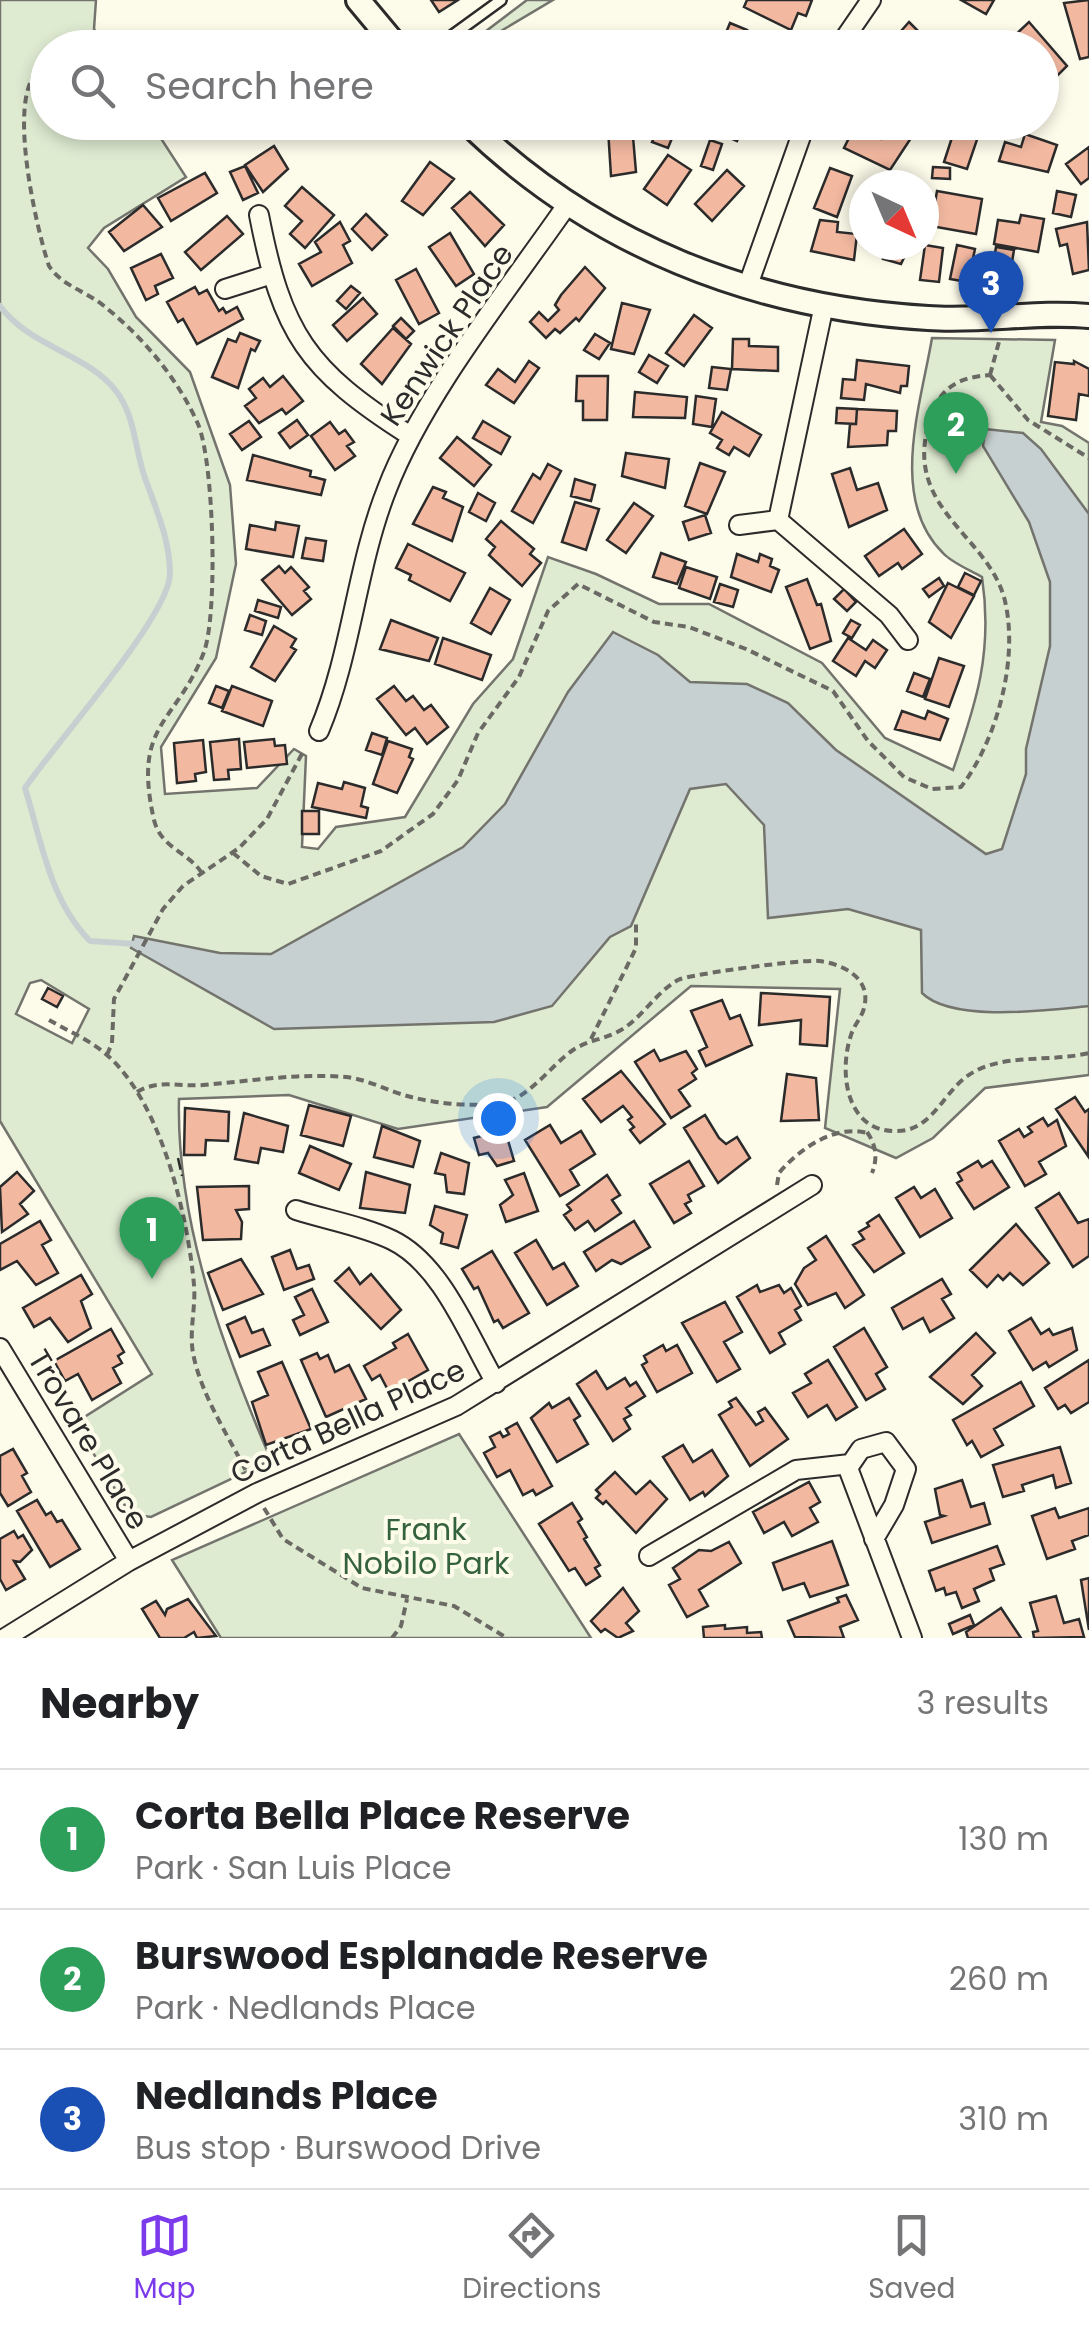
<!DOCTYPE html>
<meta charset="utf-8">
<style>
body{margin:0;font-family:Poppins,sans-serif;background:#f2f2f2;color:#202124}
.compass{position:absolute;left:849px;top:170px;width:90px;height:90px;border-radius:50%;background:#fff;box-shadow:0 5px 15px #0003;rotate:136deg}
.you{position:absolute;left:498px;top:1118px;width:35px;height:35px;margin:-25px;border:8px solid #fff;border-radius:50%;background:#1a73e8;box-shadow:0 0 0 15px #1a73e833}
.badge{display:grid;place-items:center;width:65px;height:65px;border-radius:50%;background:#7c3aed;color:#fff;font-size:32px;font-weight:700}
.pin{position:absolute;translate:-50% -82px;filter:drop-shadow(0 2px 5px #0008)}
.pin::after{content:'';position:absolute;top:52px;width:35px;height:30px;background:inherit;clip-path:polygon(0 0,100% 0,50% 100%)}
.list{margin:0;padding:0;list-style:none}
h2{display:flex;justify-content:space-between;align-items:center;height:130px;margin:0;padding:0 40px;font-size:42px}
h2 small{font-size:32px;font-weight:400;color:#757577}
.list li{display:grid;grid-template-columns:65px 1fr auto;gap:30px;align-items:center;box-sizing:border-box;height:140px;padding:0 40px;border-top:2px solid #e0e0e0}
.list b{display:block;font-size:38px;white-space:nowrap}
.list p{margin:0;font-size:32px;white-space:nowrap;color:#757577}
.list em{font-size:32px;font-style:normal;color:#757577}
.icon{flex:none;width:55px;height:55px;fill:none;stroke:currentColor;stroke-width:2;stroke-linecap:round;stroke-linejoin:round}
.map{position:relative;flex:none;width:1089px;height:1638px;overflow:hidden}
.search{position:absolute;background:#fff;box-shadow:0 5px 15px #0003;left:30px;right:30px;top:30px;height:110px;display:flex;align-items:center;gap:25px;box-sizing:border-box;padding:0 35px;border-radius:55px;color:#757577;font-size:38px}
.sheet{height:550px;background:#fff}
nav{display:flex;justify-content:space-around;align-items:center;box-sizing:border-box;height:140px;border-top:2px solid #e0e0e0;background:#fff;font-size:28px;color:#757577}
nav a{display:grid;justify-items:center;gap:5px}
nav .on{color:#7c3aed}
.map>svg:first-child{display:block}
.green{fill:#deebd1;stroke:#74746e;stroke-width:2.5;fill-rule:evenodd}
.water{fill:#c7d0d0;stroke:#74746e;stroke-width:2.5}
.lines{fill:none;stroke-linecap:round;stroke-linejoin:round}
.stream{stroke:#c7d0d0;stroke-width:6}
.building{fill:#f2b8a0;stroke:#2b2b2b;stroke-width:2.5}
.service-casing{stroke:#2b2b2b;stroke-width:14}
.minor-casing{stroke:#2b2b2b;stroke-width:22}
.tertiary-casing{stroke:#2b2b2b;stroke-width:28}
.path{stroke:#6a6964;stroke-width:4;stroke-dasharray:8 5;stroke-linecap:butt}
.service{stroke:#fdfbea;stroke-width:9}
.minor{stroke:#fdfbea;stroke-width:18}
.tertiary{stroke:#fdfbea;stroke-width:22}
.fence{stroke:#2b2b2b;stroke-width:2.5;stroke-dasharray:12 5;stroke-linecap:butt}
.labels{text-anchor:middle;stroke-width:8;stroke-linejoin:round;paint-order:stroke}
.street-label{font-size:30px;fill:#2b2b2b;stroke:#fdfbea}
.park-label{font-size:30px;fill:#34623c;stroke:#fdfbea}
</style>
<div class="map">
<svg width="1089" height="1638" viewBox="0 0 1089 1638">
<rect width="100%" height="100%" fill="#fdfbea"/>
<path class="green" d="M0,0H96L94,29L105,47L48,48V122L151,123L186,177L104,228L88,248L108,269L136,317L190,372L230,485L236,564L216,658L161,747L165,794L257,788L294,749L306,756L302,847L318,849L336,827L405,817L473,704L513,659L548,557L596,574L659,604H709L822,663L885,738L953,770C977,701 993,651 982,577C970,570 952,563 943,553C888,499 921,404 932,338L1055,340L1041,422L1062,426L1089,443V1075L985,1088L933,1138L896,1158L825,1128L840,989L691,986L547,1107L398,1129L289,1095L179,1099C176,1222 223,1348 271,1460L151,1517L130,1514L75,1423L152,1374L0,1121ZM41,980L89,1009L72,1043L16,1014L30,983Z
M527,0H553L474,47H465Z
M459,1434L591,1638H221L172,1560Z"/>
<path class="water" d="M985,429L1023,433L1041,449L1089,514V1006C1048,1010 952,1023 922,993L921,930L848,909L768,918L764,825L726,784L690,789L631,926L610,937L552,1006L494,1022L274,1029L131,948L134,936L220,953L271,954L463,847L505,804L568,692L613,632L658,655L690,682L747,684L788,703L836,750L986,854L1002,849L1026,774V749L1050,646V582L1029,522L983,446Z"/>
<g class="lines">
<path class="stream" d="M0,306C30,347 88,354 116,391C135,415 135,450 145,478C156,509 170,540 170,574C169,617 53,746 25,788C41,840 50,901 90,941L136,944"/>
</g>
<path class="building" d="M431,0H458L439,12Z
M747,0H812L806,16L798,13L791,30L744,7Z
M961,0H994L986,14Z
M1089,0V57L1080,59L1064,3Z
M909,22L923,36L945,41L950,35L962,47L905,48L895,38Z
M1029,22L1067,66L1057,76L1051,69L1042,76V48L1016,46L1013,37Z
M730,23L747,30L740,47L723,40Z
M661,122L677,126L668,148L652,142Z
M721,122H744L737,141L717,132Z
M893,122L910,128L906,136L911,138L890,170L844,148L855,126L881,139Z
M957,122L981,128L967,169L944,162Z
M632,125L636,172L611,176L608,129Z
M1025,134L1057,145L1048,172L999,161L1005,142L1021,147Z
M710,140L722,144L713,170L701,166Z
M274,146L288,169L263,192L245,165Z
M1089,147V178L1081,184L1066,164Z
M668,155L691,170L667,205L644,189Z
M430,162L454,179L423,215L402,201Z
M245,166L258,193L243,200L230,172Z
M933,167L950,168V179L932,178Z
M830,168L852,176L837,217L814,208Z
M727,170L744,186L712,221L695,204Z
M205,173L217,193L171,221L158,198Z
M302,187L334,215L305,248L290,234L302,221L285,206Z
M937,191L982,199L976,234L931,226Z
M1057,191L1076,195L1071,217L1053,213Z
M470,192L504,225L485,246L452,208Z
M143,205L162,227L124,251L109,232Z
M366,214L387,235L372,250L352,229Z
M1021,215L1044,219L1038,252L994,244L998,220L1019,223Z
M227,216L243,234L201,270L185,252Z
M820,220L838,222L837,232L857,234L854,260L811,251Z
M340,222L350,241L343,245L352,263L312,286L299,264L321,252L315,242Z
M1087,222L1089,270L1073,274L1067,244L1060,246L1056,229Z
M450,233L474,274L456,286L429,247Z
M869,245H910L901,264L883,259L885,252Z
M925,245L943,248L939,282L920,280Z
M957,245L975,249L968,282L950,279Z
M996,247L1014,250L1011,268L993,265Z
M161,254L173,278L155,286L158,294L146,300L131,268Z
M585,267L605,288L579,321L576,318L560,333L555,329L546,338L530,322L539,312L548,321L559,310L555,305L561,295Z
M416,269L439,313L419,324L396,280Z
M351,286L360,293L346,309L337,301Z
M195,287L199,294L207,290L219,311L223,308L226,313L237,307L243,319L197,344L183,319L178,322L167,302Z
M363,298L377,314L347,341L333,325Z
M622,303L650,310L634,354L611,349Z
M694,315L712,328L684,366L666,353Z
M401,318L414,331L406,339L393,326Z
M393,328L411,344L382,384L361,364Z
M240,333L260,341L255,351L251,349L238,388L212,377L228,339L236,342Z
M595,334L610,343L599,359L584,350Z
M733,339H749V346L778,347V371L732,369Z
M649,355L668,366L657,383L639,372Z
M857,360L909,366L907,386H901L900,393L866,384L864,400L841,398L843,379L855,380Z
M529,361L539,368L514,403L486,385L498,369L515,382Z
M1074,361L1089,369V396L1079,394L1076,420L1048,416L1055,362L1074,364Z
M712,367L731,369L727,390L709,388Z
M283,376L303,401L286,414L282,409L259,423L245,406L256,398L249,389L263,378L270,387Z
M577,376H608L607,420H583V401H576Z
M635,392L687,397L685,418L633,417Z
M696,396L716,399L712,427L693,424Z
M837,408L857,409L856,424L836,423Z
M857,409L897,411L896,431H888L887,445L848,447L850,424H856Z
M722,412L761,435L749,456L734,447L729,455L717,448L722,440L710,433Z
M297,420L308,435L290,448L279,433Z
M249,421L261,437L242,450L230,434Z
M483,421L510,437L501,454L473,438Z
M330,422L339,434L345,430L354,442L347,446L355,456L335,470L311,436Z
M457,437L491,465L474,486L440,458Z
M626,453L669,459L665,488L622,476Z
M253,455L311,471L310,476L325,480L321,495L247,480Z
M700,463L725,472L707,514L685,506Z
M548,464L561,471L533,523L512,511L533,474L540,479Z
M850,468L857,490L878,483L887,510L849,527L832,474Z
M575,479L595,485L591,501L571,496Z
M433,487L446,492L443,498L463,507L452,541L413,524Z
M478,493L495,503L486,521L469,512Z
M575,502L599,509L586,550L562,542Z
M634,503L653,516L626,553L607,540Z
M705,515L711,533L689,540L683,522Z
M501,521L534,549L530,554L541,563L522,586L489,555L495,547L486,539Z
M276,522L299,526L293,557L246,549L250,525L275,530Z
M904,529L922,554L902,569L898,563L879,576L865,556Z
M306,538L326,541L323,561L302,558Z
M408,544L465,573L450,601L409,580L411,575L396,568Z
M661,553L686,562L677,584L653,577Z
M737,554L758,562L760,554L772,559L770,566L779,570L771,592L731,577Z
M279,566L285,573L291,567L309,587L304,591L311,599L292,615L262,580Z
M686,567L717,577L710,599L679,588Z
M965,573L981,581L974,595L958,587Z
M939,578L944,586L929,597L923,589Z
M807,579L817,605L821,604L831,641L810,649L786,587Z
M948,583L974,596L951,638L929,622Z
M720,584L738,590L733,607L714,602Z
M490,588L510,600L491,634L471,623Z
M844,589L856,602L847,611L834,599Z
M258,600L281,607L278,618L255,611Z
M250,615L266,621L262,635L245,630Z
M391,620L438,638L429,661L380,649Z
M851,620L860,625L852,638L843,633Z
M274,626L296,639L291,647L296,650L275,681L251,667Z
M443,638L491,655L482,680L435,664Z
M848,638L866,650L873,640L887,650L875,668L865,661L856,676L833,661Z
M939,658L964,666L949,707L925,699Z
M914,673L930,679L923,697L907,691Z
M216,686L229,691L222,708L209,703Z
M232,686L272,701L263,726L222,711Z
M394,686L406,701L413,696L424,710L431,705L448,727L427,744L415,728L406,735L377,699Z
M902,711L925,719L928,711L948,719L940,740L895,729Z
M372,733L387,738L382,755L366,750Z
M239,739L241,769L228,770L229,779L214,780L210,742Z
M274,739L275,746L285,745L287,764L247,768L244,742Z
M203,740L206,772L195,774L196,781L177,783L174,743Z
M388,741L412,749L409,757L413,759L397,793L373,784Z
M344,782L365,788L361,806L368,808L366,818L312,807L318,783L342,789Z
M302,811H319V834H302Z
M48,988L63,996L57,1007L42,999Z
M761,993L830,997L827,1046L800,1044L801,1020L759,1025Z
M722,1000L730,1019L740,1015L752,1045L706,1066L699,1051L707,1047L691,1011Z
M654,1050L660,1061L686,1051L697,1069L692,1073L696,1079L679,1090L690,1106L671,1118L635,1062Z
M621,1071L665,1124L640,1143L630,1130L634,1127L628,1120L632,1117L623,1106L601,1122L583,1099Z
M787,1074L816,1078L819,1120L781,1121Z
M1075,1097L1085,1112L1089,1109L1088,1156L1056,1109Z
M309,1105L351,1116L343,1146L301,1135Z
M185,1108L229,1112L228,1141L206,1140L205,1155H184Z
M244,1113L288,1126L283,1152L261,1148L258,1163L235,1159Z
M705,1115L719,1138L726,1144L737,1137L750,1158L718,1183L684,1128Z
M1043,1118L1048,1126L1057,1120L1066,1146L1039,1162L1046,1174L1025,1186L999,1141L1019,1129L1024,1137L1032,1132L1028,1127Z
M550,1125L561,1143L581,1131L595,1154L570,1170L579,1185L560,1196L525,1140Z
M382,1126L420,1141L413,1167L374,1157Z
M505,1130L514,1161L497,1166L488,1153L479,1155L474,1138Z
M310,1146L351,1164L339,1190L299,1173Z
M441,1153L469,1163L464,1194L447,1192L445,1175L435,1173Z
M689,1161L704,1186L688,1195L691,1201L685,1204L691,1213L674,1223L650,1184Z
M978,1161L982,1167L992,1161L1009,1187L974,1209L957,1183L962,1180L958,1173Z
M17,1172L34,1191L20,1204L28,1214L2,1232L0,1187Z
M366,1172L410,1185L405,1213L360,1208Z
M524,1173L538,1211L506,1222L500,1205L513,1195L505,1180Z
M607,1175L620,1195L612,1200L621,1213L595,1231L588,1221L575,1230L564,1215L571,1210L567,1205Z
M249,1186V1209L236,1210L242,1222L241,1239L203,1240L197,1187Z
M914,1187L921,1198L935,1189L952,1218L920,1237L896,1198Z
M1059,1193L1078,1223L1089,1219V1256L1073,1267L1036,1208Z
M435,1206L467,1215L458,1248L441,1243L443,1233L430,1225Z
M879,1215L904,1253L874,1272L853,1245L864,1239L859,1232L869,1226L867,1223Z
M40,1221L51,1240L42,1245L58,1273L36,1285L17,1261L0,1270V1244Z
M634,1221L650,1247L621,1264L612,1260L596,1271L584,1252Z
M1016,1224L1049,1263L1023,1285L1010,1273L1003,1280L998,1275L987,1287L970,1270Z
M826,1236L864,1295L845,1308L836,1293L808,1305L795,1284L804,1268L816,1260L808,1248Z
M536,1240L553,1269L564,1263L578,1286L547,1305L515,1253Z
M290,1250L297,1269L309,1265L314,1279L284,1290L272,1257Z
M492,1251L529,1313L503,1328L498,1320L494,1322L478,1287L474,1289L462,1269Z
M241,1259L263,1294L223,1310L208,1273Z
M349,1268L360,1284L371,1274L401,1310L381,1329L335,1281Z
M81,1275L92,1294L81,1301L91,1328L68,1342L50,1318L34,1327L23,1308Z
M942,1279L951,1294L942,1299L954,1318L930,1332L923,1318L903,1329L892,1308Z
M757,1285L760,1292L779,1285L784,1293L791,1288L801,1306L795,1310L801,1320L779,1333L785,1344L770,1353L737,1297Z
M312,1289L328,1322L300,1335L293,1320L304,1315L295,1297Z
M725,1302L742,1332L724,1342L740,1369L717,1382L682,1323Z
M245,1317L252,1333L263,1329L270,1345L240,1357L227,1325Z
M1031,1318L1041,1334L1049,1329L1053,1335L1072,1328L1077,1350L1049,1367L1046,1362L1033,1370L1009,1331Z
M864,1328L887,1367L876,1374L885,1389L866,1400L834,1347Z
M111,1329L124,1352L118,1356L122,1363L113,1368L121,1383L92,1400L78,1374L65,1381L54,1361Z
M976,1333L995,1353L972,1375L982,1386L963,1404L930,1377Z
M408,1334L428,1370L389,1392L380,1375L372,1380L364,1366L396,1348L393,1343Z
M663,1345L666,1351L677,1345L692,1373L657,1392L642,1365L647,1362L644,1356Z
M317,1353L320,1359L328,1355L335,1372L349,1365L366,1399L326,1417L301,1360Z
M828,1360L857,1407L836,1420L827,1405L808,1417L793,1393L811,1383L805,1374Z
M1089,1360V1402L1071,1413L1065,1405L1058,1409L1045,1388Z
M282,1362L311,1429L266,1445L252,1402L268,1395L258,1372Z
M596,1371L607,1389L625,1378L630,1386L636,1382L645,1396L626,1408L631,1415L624,1419L630,1429L613,1441L577,1384Z
M1021,1382L1034,1406L994,1429L1003,1445L981,1457L972,1441L967,1445L953,1420Z
M569,1398L580,1416L574,1420L588,1444L557,1462L531,1418L549,1403L552,1408Z
M736,1398L756,1425L763,1421L758,1412L765,1408L788,1439L750,1466L719,1415L732,1407L729,1402Z
M517,1423L552,1486L536,1495L533,1490L523,1495L510,1470L497,1477L484,1453L495,1447L490,1437L500,1432L503,1437L509,1434L506,1429Z
M683,1445L693,1462L712,1450L728,1476L705,1496L703,1492L690,1500L663,1457Z
M1060,1447L1071,1483L1056,1488L1053,1475L1022,1485L1024,1491L1003,1497L993,1465Z
M13,1449L27,1473L22,1476L31,1492L8,1506L0,1493V1456Z
M615,1472L636,1494L650,1481L667,1499L636,1533L606,1501L603,1504L596,1498L600,1494L596,1490Z
M962,1480L971,1507L984,1503L990,1524L932,1543L925,1522L944,1516L940,1515L935,1489Z
M809,1482L820,1502L810,1508L818,1522L792,1536L784,1522L764,1533L753,1512Z
M37,1500L46,1515L51,1512L57,1522L62,1520L80,1549L50,1567L17,1511Z
M572,1503L582,1519L578,1522L587,1537L584,1539L600,1565L595,1568L600,1576L586,1585L575,1568L569,1571L539,1524Z
M1055,1508L1059,1518L1089,1508V1535L1072,1541L1075,1549L1047,1559L1032,1516Z
M14,1531L18,1538L23,1535L32,1550L20,1562L14,1561L25,1579L6,1590L0,1579V1539Z
M832,1541L848,1585L810,1597L804,1583L783,1590L773,1563Z
M729,1542L741,1563L699,1590L708,1606L687,1617L669,1585L680,1579L673,1568L699,1550L711,1551Z
M997,1546L1004,1564L990,1569L994,1580L974,1589L979,1601L962,1608L956,1592L946,1595L944,1588L936,1591L929,1571Z
M1089,1578V1630L1081,1580Z
M623,1588L639,1611L626,1623L633,1631L618,1638L605,1629L601,1632L591,1621Z
M846,1595L858,1620L840,1627L844,1638L795,1637L788,1621L839,1602L837,1598Z
M1056,1596L1064,1623L1079,1619L1084,1637L1034,1638L1033,1632L1038,1631L1030,1603Z
M188,1599L216,1636L197,1638L194,1632L184,1638H160L142,1609L156,1601L165,1615L167,1609Z
M1001,1608L1021,1638H968L966,1632Z
M970,1615L974,1625L953,1634L949,1624Z
M725,1625V1629L747,1627V1633L761,1632L762,1638H704L703,1627Z"/>
<g class="lines">
<defs>
<path id="service" d="M435,48L501,0"/>
<path id="minor" d="M838,48L871,0
M259,215C282,334 307,370 409,435
M747,288L806,122
M225,289L269,275
M824,305L778,520L889,615L908,640
M739,525L778,520
M319,731C352,653 356,567 387,489C423,395 508,290 567,205
M296,1210C327,1220 363,1226 392,1240C442,1264 469,1337 496,1383
M0,1348L129,1561
M874,1539L894,1505L906,1469L886,1442L861,1449L848,1468L912,1638
M649,1556L796,1470L850,1464
M5,1638L129,1561L257,1493L456,1406L812,1185"/>
<path id="tertiary" d="M358,0L398,48
M467,122C593,245 754,308 928,318C982,322 1036,311 1089,316"/>
</defs>
<use href="#service" class="service-casing"/>
<use href="#minor" class="minor-casing"/>
<use href="#tertiary" class="tertiary-casing"/>
<path class="path" d="M48,66C0,76 37,231 49,266C62,286 86,291 104,306C143,337 178,379 198,424C214,462 218,613 204,652C176,725 132,722 154,820C161,849 190,852 203,875
M990,375L1028,420L1089,458
M990,375L1000,338
M233,853L261,876L288,884L381,851L433,814L458,780L478,733L519,677L548,611L578,584L654,622L689,627L746,649L833,691L868,741L904,777L932,789L961,787C997,740 1020,657 1004,597C985,532 898,506 932,414C942,385 962,377 990,375
M49,1020C68,1031 90,1040 107,1055C161,1102 188,1216 194,1285C196,1307 189,1331 193,1353C201,1396 230,1438 249,1477
M591,1039L636,948V922
M107,1055L112,1043L114,999L163,909L183,886L239,848L267,819L304,750
M137,1092C159,1079 179,1087 203,1085C251,1081 298,1073 346,1077C367,1079 390,1092 411,1097C439,1104 473,1107 501,1103C528,1100 551,1065 573,1050C588,1040 606,1039 621,1030C643,1017 656,992 678,980C690,974 804,959 819,961C843,964 872,978 864,1008C862,1017 854,1025 851,1035C838,1074 847,1133 897,1131C931,1131 942,1095 966,1077C999,1052 1049,1063 1089,1053
M867,1132C876,1145 878,1158 872,1173
M777,1185L779,1173C799,1149 835,1124 867,1133
M264,1508L283,1539L362,1588L454,1606L507,1638
M392,1638L401,1626L407,1599"/>
<use href="#service" class="service"/>
<use href="#minor" class="minor"/>
<use href="#tertiary" class="tertiary"/>
<path class="fence" d="M178,1158L182,1176"/>
</g>
<g class="labels">
<g class="street-label">
<text transform="translate(447 335) rotate(-56)" y="10">Kenwick Place</text>
<text transform="translate(348 1422) rotate(-25)" y="10">Corta Bella Place</text>
<text transform="translate(88 1440) rotate(59)" y="10">Trovare Place</text>
</g>
<g class="park-label">
<text x="426" y="1540">Frank<tspan x="426" dy="34">Nobilo Park</tspan></text>
</g>
</g>
</svg>
<svg class="compass" viewBox="-18 -18 36 36"><path d="M0-13l5 13h-10z" fill="#e53935"/><path d="M0 13l5-13h-10z" fill="#757577"/></svg>
<div class="you"></div>
<div class="pin badge" style="left:152px;top:1279px;background:#2e9e5b">1</div>
<div class="pin badge" style="left:956px;top:474px;background:#2e9e5b">2</div>
<div class="pin badge" style="left:991px;top:333px;background:#1a4fb4">3</div>
<div class="search"><svg class="icon" aria-label="search" viewBox="0 0 24 24"><circle cx="10" cy="10" r="6"/><path d="M15 15l6 6"/></svg>Search here</div>
</div>
<section class="sheet">
<h2>Nearby<small>3 results</small></h2>
<ul class="list">
<li><span class="badge" style="background:#2e9e5b">1</span><div><b>Corta Bella Place Reserve</b><p>Park · San Luis Place</p></div><em>130 m</em></li>
<li><span class="badge" style="background:#2e9e5b">2</span><div><b>Burswood Esplanade Reserve</b><p>Park · Nedlands Place</p></div><em>260 m</em></li>
<li><span class="badge" style="background:#1a4fb4">3</span><div><b>Nedlands Place</b><p>Bus stop · Burswood Drive</p></div><em>310 m</em></li>
</ul>
</section>
<nav>
<a class="on"><svg class="icon" aria-label="map" viewBox="0 0 24 24"><path d="M3 6l6-2 6 2 6-2v14l-6 2-6-2-6 2zM9 4v14M15 6v14"/></svg>Map</a>
<a><svg class="icon" aria-label="directions" viewBox="0 0 24 24"><path d="M12 3l9 9-9 9-9-9zM9 14v-3h6M13 9l2 2-2 2"/></svg>Directions</a>
<a><svg class="icon" aria-label="saved" viewBox="0 0 24 24"><path d="M7 4h10v16l-5-4-5 4z"/></svg>Saved</a>
</nav>
